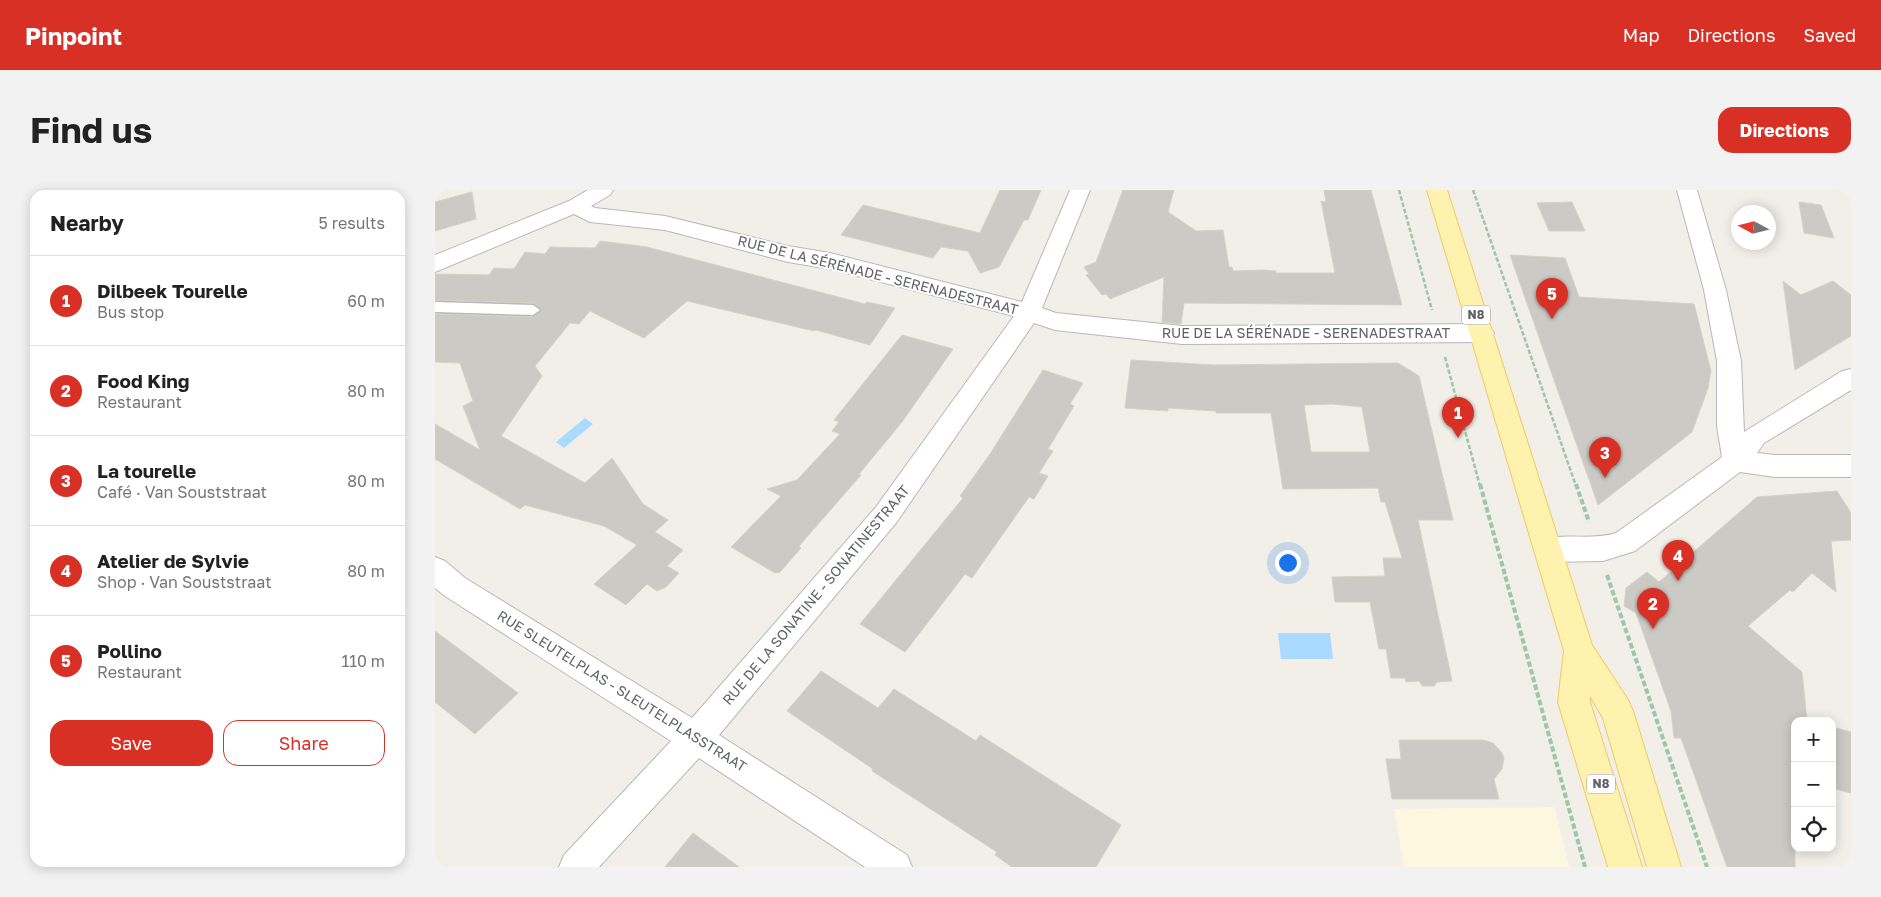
<!DOCTYPE html>
<meta charset="utf-8">
<style>
body{margin:0;font-family:"Golos Text",sans-serif;background:#f2f2f2;color:#222}
.controls{position:absolute;right:15px;bottom:15px;display:grid;overflow:hidden;border-radius:10px;box-shadow:0 2px 12px #0003}
.controls button{width:45px;height:45px;display:grid;place-items:center;padding:0;border:0;border-bottom:1px solid #e0e0e0;background:#fff;color:#222;font:25px sans-serif}
.compass{position:absolute;left:1296px;top:15px;width:45px;height:45px;border-radius:50%;background:#fff;box-shadow:0 2px 12px #0003;rotate:277deg}
.you{position:absolute;left:852px;top:372px;width:18px;height:18px;margin:-12px;border:4px solid #fff;border-radius:50%;background:#1a73e8;box-shadow:0 0 0 8px #1a73e833}
.badge{display:grid;place-items:center;width:32px;height:32px;border-radius:50%;background:#d93025;color:#fff;font-size:16px;font-weight:700}
.pin{position:absolute;translate:-50% -41px;filter:drop-shadow(0 1px 2px #0008)}
.pin::after{content:'';position:absolute;top:26px;width:18px;height:15px;background:inherit;clip-path:polygon(0 0,100% 0,50% 100%)}
.list{margin:0;padding:0;list-style:none}
h2{display:flex;justify-content:space-between;align-items:center;height:65px;margin:0;padding:0 20px;font-size:21px}
h2 small{font-size:16px;font-weight:400;color:#767676}
.list li{display:grid;grid-template-columns:32px 1fr auto;gap:15px;align-items:center;box-sizing:border-box;height:90px;padding:0 20px;border-top:1px solid #e0e0e0}
.list b{display:block;font-size:19px;white-space:nowrap}
.list p{margin:0;font-size:16px;white-space:nowrap;color:#767676}
.list em{font-size:16px;font-style:normal;color:#767676}
.actions{display:flex;gap:10px;padding:15px 20px}
.actions a{flex:1;padding:11px 0;border:1px solid #d93025;border-radius:15px;text-align:center;font-size:18px;color:#d93025}
.actions .main{background:#d93025;color:#fff}
.icon{flex:none;width:28px;height:28px;fill:none;stroke:currentColor;stroke-width:2;stroke-linecap:round;stroke-linejoin:round}
.map{position:relative;flex:none;width:1416px;height:677px;overflow:hidden;border-radius:15px}
header{display:flex;align-items:center;gap:30px;box-sizing:border-box;height:70px;padding:0 25px;background:#d93025;color:#fff}
header strong{font-size:24px}
nav{display:flex;gap:28px;margin-inline-start:auto;font-size:18px}
.intro{display:flex;align-items:center;justify-content:space-between;box-sizing:border-box;height:120px;padding:0 30px}
h1{margin:0;font-size:35px}
.button{padding:12px 22px;border-radius:15px;background:#d93025;color:#fff;font-size:18px;font-weight:700}
main{display:flex;gap:30px;padding:0 30px}
aside{flex:1;background:#fff;border-radius:15px;box-shadow:0 2px 12px #0003}
.map>svg:first-child{display:block}
.commercial{fill:#fef7e0}
.water{fill:#aadaff}
.building{fill:#cccac5;stroke:#d6d1c6;fill-rule:evenodd}
.lines{fill:none;stroke-linecap:round;stroke-linejoin:round}
.lane-casing{stroke:#b5b8bc;stroke-width:3}
.street-casing{stroke:#b5b8bc;stroke-width:2}
.primary-casing{stroke:#f2c960;stroke-width:2}
.path-far1{stroke:#9cc7a9;stroke-width:2.5;stroke-dasharray:4.5 2;stroke-linecap:butt}
.path{stroke:#9cc7a9;stroke-width:4;stroke-dasharray:5.5 2.5;stroke-linecap:butt}
.lane{fill:#fff;fill-rule:evenodd}
.street{fill:#fff;fill-rule:evenodd}
.primary{fill:#fff2af;fill-rule:evenodd}
.labels{text-anchor:middle;stroke-width:4;stroke-linejoin:round;paint-order:stroke}
.shield{fill:#fff;stroke:#8f9295;stroke-width:1}
.shield-label{font-size:12px;font-weight:bold;fill:#5f6368}
.street-label{font-size:14px;fill:#5f6368;stroke:#fff}
</style>
<header>
<strong>Pinpoint</strong>
<nav><a>Map</a><a>Directions</a><a>Saved</a></nav>
</header>
<div class="intro"><h1>Find us</h1><a class="button">Directions</a></div>
<main>
<aside>
<h2>Nearby<small>5 results</small></h2>
<ul class="list">
<li><span class="badge">1</span><div><b>Dilbeek Tourelle</b><p>Bus stop</p></div><em>60 m</em></li>
<li><span class="badge">2</span><div><b>Food King</b><p>Restaurant</p></div><em>80 m</em></li>
<li><span class="badge">3</span><div><b>La tourelle</b><p>Café · Van Souststraat</p></div><em>80 m</em></li>
<li><span class="badge">4</span><div><b>Atelier de Sylvie</b><p>Shop · Van Souststraat</p></div><em>80 m</em></li>
<li><span class="badge">5</span><div><b>Pollino</b><p>Restaurant</p></div><em>110 m</em></li>
</ul>
<div class="actions"><a class="main">Save</a><a>Share</a></div>
</aside>
<div class="map">
<svg width="1416" height="677" viewBox="0 0 1416 677">
<rect width="100%" height="100%" fill="#f1efe8"/>
<path class="commercial" d="M1119,617L1134,677H969L959,619Z"/>
<path class="water" d="M150,228L158,234L129,258L121,252Z
M843,443H895L898,469H846Z"/>
<path class="building" d="M565,0H606L593,30H589L564,77L545,83L533,61L506,57L498,68L406,45L428,15L545,43Z
M688,0H739L733,22L761,41L788,40L794,77H797L798,81L828,80L841,81V83H900L886,11L891,12L889,0H936L967,115L749,113L746,134L727,132L729,87L675,109L671,104L667,105L651,85L654,84L649,77L661,72Z
M37,2L41,29L0,41V12Z
M1137,12L1150,41H1114L1102,13Z
M1364,12L1386,15L1399,48L1369,43Z
M165,51L212,57L430,114L432,112L460,118L435,155L381,140L379,141L252,111L209,148L155,121L144,134L135,133L100,176L107,186L66,246L150,293L177,268L208,314L233,330L220,342L248,360L232,376L244,383L231,397L222,401L212,394L191,415L159,394L202,355L169,336L90,315L85,319L0,269V234L45,260L28,216L38,211L25,173L0,172V124L98,127L107,120L98,113L0,110V84L54,85L59,78L79,79L90,62L110,64L115,57L160,58Z
M1075,65L1130,68L1144,107L1259,114L1276,181L1273,198L1257,242L1163,315Z
M1348,91L1366,105L1398,91L1416,105V146L1360,180Z
M467,145L518,159L467,232L424,284L426,285L364,356L366,358L345,382L340,383L296,357L346,306L332,299L362,290L405,244L397,241L404,232L399,230Z
M696,170L778,175L963,173L984,186L1018,330H983L1017,491L1002,492L999,496H987L984,491L971,492L970,488H956L951,459H944L935,412H900L897,387L950,386L948,368H967L950,312H946L943,298L848,299L836,223H781V221L733,218V221L690,218ZM897,214L927,217L935,262H876L869,215Z
M608,180L648,193L635,214L639,216L613,259L618,261L604,283L613,286L599,309L594,307L537,388L530,384L470,462L425,434L528,308L525,306L555,264Z
M1402,301L1416,323V350L1396,351L1401,402L1377,383L1358,402L1355,400L1313,436L1367,482L1372,531H1360V677H1292L1246,548H1239L1236,521L1201,423L1189,416L1191,398L1212,382L1224,392L1322,307Z
M0,441L83,503L40,544L0,512Z
M386,481L443,518L459,499L541,551L545,545L686,635L661,677H577L560,665L562,662L437,581L438,579L352,521Z
M1397,537L1416,542V603L1397,598Z
M964,550H1048L1058,553L1067,563L1069,568L1067,579L1059,589L1064,609H957L951,569H966Z
M258,643L304,677H230Z"/>
<g class="lines">
<defs>
<path id="lane" d="M0,112L98,115L105,120L98,125L0,122Z"/>
<path id="street" d="M153,0H178L175,5L156,16L160,18L230,26L353,56L395,63L587,112L635,0H655L607,118L621,123L747,136L1047,134L1055,137L1059,143L1055,149L1047,152L747,154L620,140L599,133L461,333L284,545L472,665L477,677H430L264,568L164,677H124L129,665L236,551L10,406L0,398V367L10,371L30,388L257,528L441,317L579,126L395,79L353,72L230,40L155,32L139,24L0,82V65L134,11Z
M1242,0H1262L1291,100L1306,171L1309,242L1407,181L1416,179V200L1329,253L1322,263L1340,265H1416V287H1340L1305,282L1200,361L1168,371L1113,372L1103,369L1099,360L1103,351C1128,342 1156,351 1181,343L1287,267L1282,236V171L1269,100Z"/>
<path id="primary" d="M992,0H1012L1157,455L1193,510L1198,521L1246,677H1212L1168,528L1155,506V512L1207,677H1173L1123,512L1129,461Z"/>
</defs>
<use href="#lane" class="lane-casing"/>
<use href="#street" class="street-casing"/>
<use href="#primary" class="primary-casing"/>
<path class="path-far1" d="M964,0L997,120
M1038,0L1141,296
M1010,167L1045,296"/>
<path class="path" d="M1045,294L1150,677
M1141,294L1154,332
M1172,385L1272,677"/>
<use href="#lane" class="lane"/>
<use href="#street" class="street"/>
<use href="#primary" class="primary"/>
</g>
<g class="labels">
<g class="shield">
<rect x="1027" y="115.5" width="28" height="19" rx="4"/>
<rect x="1152" y="584.5" width="28" height="19" rx="4"/>
</g>
<g class="shield-label">
<text x="1041" y="129">N8</text>
<text x="1166" y="598">N8</text>
</g>
<g class="street-label">
<text transform="translate(443 85) rotate(14)" y="5">RUE DE LA SÉRÉNADE - SERENADESTRAAT</text>
<text x="871" y="148">RUE DE LA SÉRÉNADE - SERENADESTRAAT</text>
<text transform="translate(381 405) rotate(-50)" y="5">RUE DE LA SONATINE - SONATINESTRAAT</text>
<text transform="translate(187 501) rotate(32)" y="5">RUE SLEUTELPLAS - SLEUTELPLASSTRAAT</text>
</g>
</g>
</svg>
<div class="controls">
<button>+</button>
<button>−</button>
<button><svg class="icon" aria-label="locate" viewBox="0 0 24 24"><circle cx="12" cy="12" r="6"/><path d="M12 2v4M12 18v4M2 12h4M18 12h4"/></svg></button>
</div>
<svg class="compass" viewBox="-18 -18 36 36"><path d="M0-13l5 13h-10z" fill="#e53935"/><path d="M0 13l5-13h-10z" fill="#767676"/></svg>
<div class="you"></div>
<div class="pin badge" style="left:1023px;top:248px">1</div>
<div class="pin badge" style="left:1218px;top:439px">2</div>
<div class="pin badge" style="left:1170px;top:288px">3</div>
<div class="pin badge" style="left:1243px;top:391px">4</div>
<div class="pin badge" style="left:1117px;top:129px">5</div>
</div>
</main>
